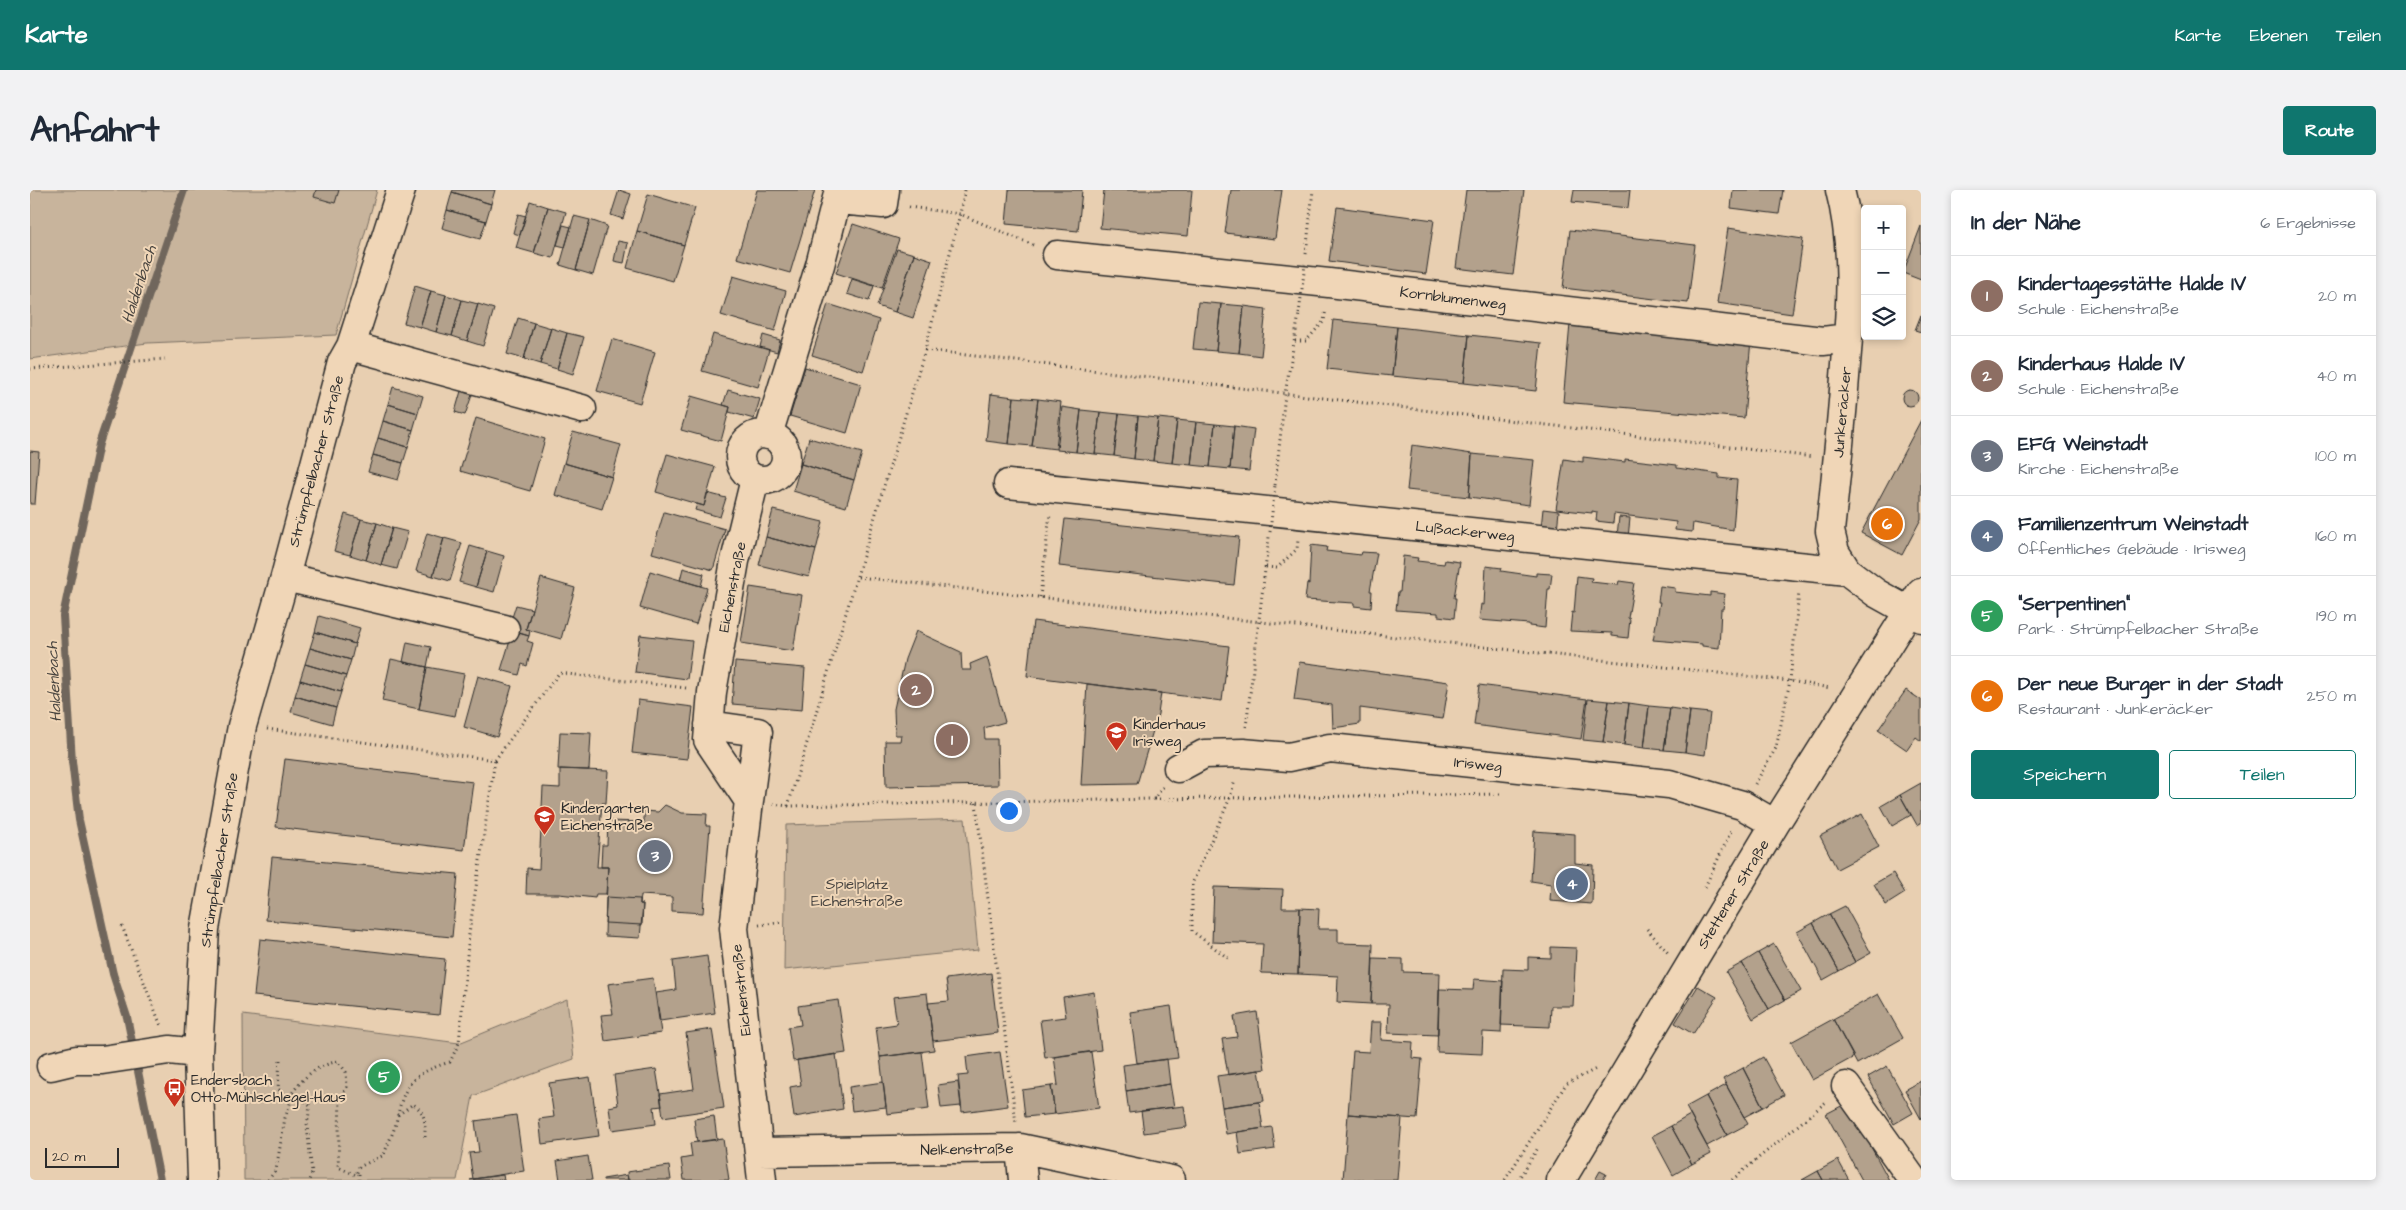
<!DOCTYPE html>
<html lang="de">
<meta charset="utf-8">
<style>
body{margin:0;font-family:"Architects Daughter",sans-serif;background:#f2f2f3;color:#1f2937}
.controls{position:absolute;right:15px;top:15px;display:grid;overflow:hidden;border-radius:5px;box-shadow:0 2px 8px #0003}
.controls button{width:45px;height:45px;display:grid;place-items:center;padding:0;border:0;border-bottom:1px solid #e0e1e3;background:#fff;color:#1f2937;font:25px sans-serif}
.scale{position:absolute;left:15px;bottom:12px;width:74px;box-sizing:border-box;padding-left:5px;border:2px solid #2b2b2b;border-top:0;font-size:14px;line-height:18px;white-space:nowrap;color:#2b2b2b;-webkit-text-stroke:4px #f0d6b7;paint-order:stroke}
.you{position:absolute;left:978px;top:620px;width:18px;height:18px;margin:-12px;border:4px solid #fff;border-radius:50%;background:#1a73e8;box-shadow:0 0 0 8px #1a73e833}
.badge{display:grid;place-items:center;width:32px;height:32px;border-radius:50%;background:#0f766e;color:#fff;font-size:16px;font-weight:700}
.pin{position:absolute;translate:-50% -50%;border:2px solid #fff;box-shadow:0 1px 5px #0006}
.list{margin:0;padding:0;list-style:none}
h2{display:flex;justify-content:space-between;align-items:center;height:65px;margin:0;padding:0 20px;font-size:21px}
h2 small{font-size:16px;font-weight:400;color:#747a83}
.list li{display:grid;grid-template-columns:32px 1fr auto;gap:15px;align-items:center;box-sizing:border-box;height:80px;padding:0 20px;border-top:1px solid #e0e1e3}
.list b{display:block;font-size:19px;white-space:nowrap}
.list p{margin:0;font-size:16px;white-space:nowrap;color:#747a83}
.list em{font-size:16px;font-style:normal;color:#747a83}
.actions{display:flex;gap:10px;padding:15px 20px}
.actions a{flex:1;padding:11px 0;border:1px solid #0f766e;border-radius:5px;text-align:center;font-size:18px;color:#0f766e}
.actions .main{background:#0f766e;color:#fff}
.icon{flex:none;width:28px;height:28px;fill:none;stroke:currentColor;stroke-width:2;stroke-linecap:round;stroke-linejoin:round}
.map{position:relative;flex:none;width:1891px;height:990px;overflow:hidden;border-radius:5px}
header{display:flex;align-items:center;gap:30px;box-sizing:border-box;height:70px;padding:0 25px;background:#0f766e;color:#fff}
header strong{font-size:24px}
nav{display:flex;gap:28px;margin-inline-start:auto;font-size:18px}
.intro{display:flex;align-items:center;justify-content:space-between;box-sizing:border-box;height:120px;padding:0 30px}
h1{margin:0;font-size:35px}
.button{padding:12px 22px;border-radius:5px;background:#0f766e;color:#fff;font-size:18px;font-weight:700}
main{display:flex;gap:30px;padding:0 30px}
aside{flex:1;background:#fff;border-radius:5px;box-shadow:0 2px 8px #0003}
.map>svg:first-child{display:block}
.green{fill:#c8b49c;stroke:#7a7064}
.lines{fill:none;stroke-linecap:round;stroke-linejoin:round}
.stream{stroke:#6f665c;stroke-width:8}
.building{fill:#b3a18c;stroke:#2b2b2b}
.minor-casing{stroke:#2b2b2b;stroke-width:31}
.path{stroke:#2b2b2b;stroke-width:3;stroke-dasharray:1 4;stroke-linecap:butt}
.minor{stroke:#f0d6b7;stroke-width:28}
.path-bridge{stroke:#2b2b2b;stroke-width:3;stroke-dasharray:1 4;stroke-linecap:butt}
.labels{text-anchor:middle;stroke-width:4;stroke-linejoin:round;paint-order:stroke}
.street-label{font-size:15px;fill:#2b2b2b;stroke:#f0d6b7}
.poi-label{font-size:15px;fill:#2b2b2b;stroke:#f0d6b7;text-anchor:start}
.park-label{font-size:15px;fill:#4a4642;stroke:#f0d6b7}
.water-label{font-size:16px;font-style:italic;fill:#48443f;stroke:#f0d6b7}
</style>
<header>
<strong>Karte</strong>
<nav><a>Karte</a><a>Ebenen</a><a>Teilen</a></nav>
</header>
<div class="intro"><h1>Anfahrt</h1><a class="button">Route</a></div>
<main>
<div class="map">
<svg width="1891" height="990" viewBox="0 0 1891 990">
<rect width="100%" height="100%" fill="#e8cfb1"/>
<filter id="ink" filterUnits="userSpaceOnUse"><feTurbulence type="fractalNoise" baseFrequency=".02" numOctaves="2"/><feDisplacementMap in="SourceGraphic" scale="10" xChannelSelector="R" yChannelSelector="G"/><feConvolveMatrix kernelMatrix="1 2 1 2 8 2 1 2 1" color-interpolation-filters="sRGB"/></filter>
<g filter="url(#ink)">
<path class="green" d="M0,0H347L306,145L117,153L0,169Z
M935,629L948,760L754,780L756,635Z
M537,809L544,869L443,906L427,990H214L213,825L429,853Z"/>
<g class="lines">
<path class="stream" d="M130,990L97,827L83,784L49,630L42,571L33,426L69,254L154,0"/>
</g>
<path class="building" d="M286,0H309L305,13L284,7Z
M423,0H465L461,14L422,2Z
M589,0L601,4L593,29L581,25Z
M727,0H785L760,83L707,68Z
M979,0H1052L1048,41L976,34Z
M1074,0H1162L1158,46L1070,38Z
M1201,0H1252L1245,49L1195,43Z
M1436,0H1494L1483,85L1426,78Z
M1544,0H1600L1598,18L1542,12Z
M1703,0H1753L1749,24L1701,18Z
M422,2L461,14L456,31L417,20Z
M618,4L665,18L654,55L607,41Z
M500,11L518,17L504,63L486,58Z
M518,17L536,22L523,68L504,63Z
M1307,17L1404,30L1396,84L1299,71Z
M417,20L456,31L450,49L412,38Z
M488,24L496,26L490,45L483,43Z
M544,26L560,30L546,80L530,75Z
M560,30L577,36L563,85L546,80Z
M823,34L869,49L852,98L806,83Z
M533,35L541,37L535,57L527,55Z
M1891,36V90L1873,83Z
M1698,38L1773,49L1762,124L1687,113Z
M1540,40L1665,55L1658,113L1533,98Z
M607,41L654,55L643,91L597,78Z
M588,51L598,53L594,73L584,71Z
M867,59L884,64L865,122L847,116Z
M884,64L902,70L883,128L865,122Z
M703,86L756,101L745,141L691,125Z
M822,89L844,96L839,111L817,104Z
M385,96L401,101L390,137L374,133Z
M401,101L416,105L406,142L390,137Z
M416,105L432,110L422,146L406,142Z
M432,110L448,114L437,151L422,146Z
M1168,112L1191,114L1186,161L1163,159Z
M448,114L464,119L453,156L437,151Z
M798,114L849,130L833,181L782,165Z
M1191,114L1214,116L1209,163L1186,161Z
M1214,116L1236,119L1231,166L1209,163Z
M1891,125V142L1885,140Z
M488,128L504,133L494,169L477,164Z
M1303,130L1367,137L1362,186L1297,179Z
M504,133L521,138L510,174L494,169Z
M1540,134L1721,150L1714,228L1533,212Z
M1367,137L1439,145L1434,193L1362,186Z
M521,138L537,143L527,179L510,174Z
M537,143L554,147L543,184L527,179Z
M683,144L739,160L728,197L672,181Z
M733,145L750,150L747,162L730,157Z
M1439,145L1511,153L1506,201L1434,193Z
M582,149L625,162L610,213L567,201Z
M775,177L831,194L817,243L760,226Z
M363,197L393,206L388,223L358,214Z
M1872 208a8 8 0 1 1 16 0a8 8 0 1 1-16 0Z
M698,200L730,209L724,229L699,222L700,217L693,215Z
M431,201L442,205L435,225L425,222Z
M961,204L984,207L979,254L956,251Z
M661,206L700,217L691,251L651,240Z
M984,207L1008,209L1002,256L979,254Z
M1008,209L1031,212L1026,259L1002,256Z
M358,214L388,223L383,240L353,231Z
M1032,217L1051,220L1046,262L1027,260Z
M1051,220L1070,222L1065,264L1046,262Z
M1070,222L1089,224L1084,266L1065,264Z
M1089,224L1108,226L1104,269L1084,266Z
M1108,226L1128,228L1123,271L1104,269Z
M446,228L515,249L500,301L430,281Z
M1128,228L1147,230L1142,273L1123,271Z
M1147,230L1166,232L1161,275L1142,273Z
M1891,230V329L1872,365L1831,343Z
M353,231L383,240L378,257L348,248Z
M1166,232L1185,234L1180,277L1161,275Z
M1185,234L1204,236L1200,279L1180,277Z
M1204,236L1224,239L1219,281L1200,279Z
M543,242L591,255L582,287L534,273Z
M348,248L378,257L373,273L343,265Z
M779,248L832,263L824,290L771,274Z
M1382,255L1442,264L1439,307L1377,300Z
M0,261L9,262L5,314H0Z
M637,264L685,277L674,316L626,302Z
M1442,264L1504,270L1499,315L1439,307Z
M343,265L373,273L368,290L338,282Z
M1553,267L1595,272V269L1647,275V278L1689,284V288L1707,290L1703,340L1663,333L1662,342L1645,340L1646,332L1584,324L1583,333L1566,331L1567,322L1562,321V323L1526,319L1534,269L1553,272Z
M534,273L582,287L572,319L525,305Z
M771,274L824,290L816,317L763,301Z
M677,303L696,308L690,327L665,320L667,314L674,316Z
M1513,319L1529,321L1527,340L1511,338Z
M743,320L793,332L786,360L736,347Z
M634,322L695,339L683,380L622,363Z
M315,324L331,329L320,365L304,361Z
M1589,327L1600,328L1598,348L1587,346Z
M331,329L347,333L336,370L320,365Z
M1035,329L1209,347L1204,395L1029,376Z
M347,333L362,338L351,375L336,370Z
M362,338L378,342L367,379L351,375Z
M397,343L414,348L403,386L386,381Z
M736,347L786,360L779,387L729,375Z
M414,348L432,353L420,391L403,386Z
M1281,355L1297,357L1296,361L1331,365L1332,362L1347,363L1340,401H1342L1341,418L1324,416V413L1275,410L1277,393L1279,394Z
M440,356L457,361L446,397L429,392Z
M457,361L474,366L464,402L446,397Z
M1373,366L1388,368L1387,371L1414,374L1415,370L1430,372L1424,408H1426L1424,428L1408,426V423L1366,420L1368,402H1370Z
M1456,376L1472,378L1471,381L1506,386V383L1522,384L1520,399H1518L1515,438L1499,436V434L1449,430L1451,414L1454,415Z
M653,378L674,384L671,396L650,390Z
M620,381L677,398L666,434L610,418Z
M1547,386L1562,388L1561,392L1588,395L1589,391L1604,393L1598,428L1600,429L1598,448L1582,446V443L1540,441L1542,422L1544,423Z
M511,388L545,398L531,449L496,439Z
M1630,396L1645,398V402L1680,406V402L1695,404L1693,419H1691L1689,458L1672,456V454L1623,450L1630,412H1628Z
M720,397L772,405L763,461L711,453Z
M486,415L502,419L496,439L500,440L499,446L478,440Z
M289,426L330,438L325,454L285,442Z
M1003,431L1199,456L1192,511L997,486Z
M483,441L499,446L497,451L503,453L497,476L492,474L489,485L471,480Z
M886,441L931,462L932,480H941L940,474L957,467L975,532L954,538L955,549H967L968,595L856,597L855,551H870L871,545H865L864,519L875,469Z
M285,442L325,454L321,470L280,458Z
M610,445L662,451L657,489L605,482Z
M377,452L401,457L397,477L373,472Z
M280,458L321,470L316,486L275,474Z
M361,469L397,477L389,519L352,511Z
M705,472L775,478L772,520L702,514Z
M1269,472L1419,492L1413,529L1330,518V534L1303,538L1302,515L1264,510Z
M275,474L316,486L311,502L270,490Z
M397,477L434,484L425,526L389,519Z
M448,486L482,496L467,547L434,537Z
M270,490L311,502L306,518L265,506Z
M1057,494L1131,503L1128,524L1107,594L1051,595Z
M1449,495L1557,509L1551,549L1444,535Z
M1876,500L1891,510V551L1886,547L1877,560L1848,540Z
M265,506L306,518L302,534L261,522Z
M1558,509L1579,511L1573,552L1553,550Z
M608,510L663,517L657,569L602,563Z
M1579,511L1599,513L1594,555L1573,552Z
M1599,513L1619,516L1614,558L1594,555Z
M1619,516L1640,518L1634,560L1614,558Z
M1640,518L1660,521L1655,562L1634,560Z
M1660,521L1680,523L1675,565L1655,562Z
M530,542L561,543L559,580L528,579Z
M255,569L443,592L434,660L246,637Z
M530,579L578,581L576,613H572L567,677H578L576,704H566L565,708L529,704H496L497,678L509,679L513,597L530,598Z
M1891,593V633L1887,635L1870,605Z
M1870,605L1881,625L1862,636L1851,616Z
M635,615L652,623L677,624L676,636H680L673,723L642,721V707L611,705L610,714H613L612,735L575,733L578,677H571L572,655H577L578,631L614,632V621L628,622Z
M1832,624L1849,657L1807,679L1790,646Z
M1504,641L1545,644V673L1563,675L1562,714L1520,711L1521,694L1501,691Z
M242,667L428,684L422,747L236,730Z
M1863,683L1875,703L1856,715L1844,694Z
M1184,697L1253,699L1252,718H1270L1268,784L1231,783L1233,754L1182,752Z
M576,707L610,709V714H613L610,748L575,746Z
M1815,716L1841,763L1825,772L1799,724Z
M1270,718L1289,719L1288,739H1308V753L1343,754L1341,814L1307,812L1308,786L1268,784Z
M1799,724L1825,772L1809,781L1783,733Z
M1783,733L1809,781L1793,790L1767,742Z
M230,749L415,769L409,825L224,806Z
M1744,754L1771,801L1755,810L1728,763Z
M1521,757L1546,758L1543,816H1521L1520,837L1471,835L1473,779L1498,780V767L1521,768Z
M1728,763L1755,810L1739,819L1712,773Z
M677,766L685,823L630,831L626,803L646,800L643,771Z
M1343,768L1373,769V782L1410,783L1408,845L1358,843L1359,814H1341Z
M1712,773L1739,819L1723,829L1696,782Z
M961,783L968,843L903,851L898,813L919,811L916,789Z
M623,788L631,843L575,851L571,825L583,824L578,794Z
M1444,789L1473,791L1471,843L1453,842L1452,864L1407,862L1409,799L1443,800Z
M1668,796L1687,807L1663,844L1645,833Z
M1064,802L1071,860L1015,868L1010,830L1036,827L1033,807Z
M897,803L904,860L850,867L846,837L867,834L863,807Z
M1848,804L1873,848L1827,874L1803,829Z
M808,810L816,863L763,871L758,837L771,835L768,816Z
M1141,816L1148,868L1107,873L1100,822Z
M1227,822L1235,879L1198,885L1192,849L1207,847L1204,826Z
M1803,829L1824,867L1782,890L1761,852Z
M1341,832H1352L1351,850L1383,852L1382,868L1392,869L1387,929L1318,924L1323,861L1339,862Z
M682,839L694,918L633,927L630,904L664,899L656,843Z
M892,862L899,919L857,924L850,867Z
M970,862L978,916L932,922L928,886L938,885L936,867Z
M1061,862L1069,918L1025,924L1021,896L1028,895L1024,867Z
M806,864L813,919L764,927L760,897L771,895L767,870Z
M1733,867L1754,905L1733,917L1713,878Z
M1137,869L1140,894L1096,901L1093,875Z
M1857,876L1883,923L1864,934L1838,887Z
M1713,878L1733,917L1714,927L1693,889Z
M626,879L632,916L624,917L626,934L582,940L579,917L588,915L584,885Z
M1229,880L1234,911L1192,917L1187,886Z
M560,887L569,946L512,954L509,929L524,927L519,893Z
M1891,891V929L1875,900Z
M853,892L856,917L822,921L819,897Z
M928,892L931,916L911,918L908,895Z
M1140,894L1144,917L1099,923L1096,901Z
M1696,895L1718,934L1697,945L1676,906Z
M1021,896L1025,924L995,927L992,900Z
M1676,906L1697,945L1677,956L1656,917Z
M1229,912L1233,938L1196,944L1192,917Z
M1817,913L1859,990H1832L1796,924Z
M1154,916L1157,937L1114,943L1111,921Z
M1318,924L1372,928L1367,990H1313Z
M486,925L494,981L443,989L439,963L449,962L445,931Z
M1660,925L1681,964L1662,974L1641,936Z
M684,926L687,949L667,952L664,929Z
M1641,936L1662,974L1643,985L1622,946Z
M1242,937L1245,959L1210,964L1207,942Z
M693,949L699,990H654L651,969L662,967L660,953Z
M558,966L562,990H530L527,971Z
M1808,970L1819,990H1793L1788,981Z
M639,976L641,990H598L597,982Z
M1570,981L1576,984L1573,990H1565Z
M1788,981L1793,990H1772Z
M473,985L474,990H440L443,989Z
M597,985L598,990H573V989Z"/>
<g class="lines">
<defs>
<path id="minor" d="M1810,0C1825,57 1821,116 1816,174C1812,230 1806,286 1800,341L1805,362L1817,381
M808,10L853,14L855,0
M1027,65L1299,93L1793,151L1818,148
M321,156L552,219
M710 267a23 23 0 1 1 46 0a23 23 0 1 1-46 0Z
M738,245L790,75L809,0
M725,289L705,371L682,502L678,550L719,611L704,738L732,990
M978,294L1817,381L1846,403L1891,428
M255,387L475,439
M679,535L728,542L719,611
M1148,578L1174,564L1213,563L1259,567L1300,558L1639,594L1712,615L1745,634
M21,876L46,870H72L139,860L168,863
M1816,896L1883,990
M990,958L993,990
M729,962L990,958L1141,990
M172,990L168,863L175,739L212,536L255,387L312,172L321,156L371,0
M1531,990L1745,634L1891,402"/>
</defs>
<use href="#minor" class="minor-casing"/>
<path class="path" d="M879,17L930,24L935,0
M1276,64L1283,0
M1265,151H1276L1294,131L1296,119
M895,160L1783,267
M0,179L135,169
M1245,295L1255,204L1269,124
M1236,377L1247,378L1267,359L1268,350
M828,387L1760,491L1800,498
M1010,407L1020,324
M1216,537L1239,347
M237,539L465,570L529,483L656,498
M1725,594L1746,558L1760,491L1769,402
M1124,609L1471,604
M946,613L986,933
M743,614L758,616L1124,609L1133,597
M758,616L895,160L930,24L1003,55
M1675,697L1702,639
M729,735L753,732
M92,736L131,836
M1617,739L1638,763
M1198,768L1162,741V694L1200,608L1205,590
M250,870L248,899L259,907
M263,905H269L280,916L277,936L282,983L279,990
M368,925L383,914C396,923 395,931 395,947
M238,990L246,980L255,928L263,905L259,907C275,886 282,878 308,871L316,882L317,897L310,908L308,977L326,985L329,977L354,965C357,955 363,944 366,933C374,894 381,884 420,872L429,853L439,744L465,570
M329,990V981
M1475,990L1536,894L1566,879
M1488,990L1508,958
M1702,990L1796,912"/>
<use href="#minor" class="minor"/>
<path class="path-bridge" d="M1269,124L1275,74
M1240,342L1245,295"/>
</g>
</g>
<defs>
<symbol id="school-pin" viewBox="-11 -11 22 30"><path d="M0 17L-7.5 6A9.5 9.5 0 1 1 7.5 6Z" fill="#c8321e" stroke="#f0d6b7"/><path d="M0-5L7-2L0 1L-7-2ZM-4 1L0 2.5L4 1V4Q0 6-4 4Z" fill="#fff"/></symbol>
<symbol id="bus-pin" viewBox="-11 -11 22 30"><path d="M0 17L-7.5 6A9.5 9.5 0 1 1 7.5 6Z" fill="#c8321e" stroke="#f0d6b7"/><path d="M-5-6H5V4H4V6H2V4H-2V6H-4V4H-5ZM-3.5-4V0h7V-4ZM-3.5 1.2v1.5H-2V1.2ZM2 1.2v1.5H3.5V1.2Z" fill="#fff"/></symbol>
</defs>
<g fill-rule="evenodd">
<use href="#school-pin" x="1074" y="530" width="25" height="34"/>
<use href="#school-pin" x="502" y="614" width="25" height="34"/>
<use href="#bus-pin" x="132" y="886" width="25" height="34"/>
</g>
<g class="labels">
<g class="street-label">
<text transform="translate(1423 108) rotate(7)" y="5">Kornblumenweg</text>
<text transform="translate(1812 222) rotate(-85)" y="5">Junkeräcker</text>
<text transform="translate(286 271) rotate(-75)" y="5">Strümpfelbacher Straße</text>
<text transform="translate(1435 341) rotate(6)" y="5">Lußackerweg</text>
<text transform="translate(702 397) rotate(-79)" y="5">Eichenstraße</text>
<text transform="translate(1448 574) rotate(6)" y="5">Irisweg</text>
<text transform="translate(189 670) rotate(-81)" y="5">Strümpfelbacher Straße</text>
<text transform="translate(1703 704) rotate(-59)" y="5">Stettener Straße</text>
<text transform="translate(711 800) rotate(-96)" y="5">Eichenstraße</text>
<text transform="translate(937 959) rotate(-1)" y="5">Nelkenstraße</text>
</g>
<g class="poi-label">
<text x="1103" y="539">Kinderhaus<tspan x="1103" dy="17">Irisweg</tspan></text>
<text x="531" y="623">Kindergarten<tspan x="531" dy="17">Eichenstraße</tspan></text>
<text x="161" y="895">Endersbach<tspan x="161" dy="17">Otto-Mühlschlegel-Haus</tspan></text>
</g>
<g class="park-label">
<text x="827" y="699">Spielplatz<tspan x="827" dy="17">Eichenstraße</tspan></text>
</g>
<g class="water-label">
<text transform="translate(108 94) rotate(-72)" y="6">Haldenbach</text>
<text transform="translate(23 492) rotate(-93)" y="6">Haldenbach</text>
</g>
</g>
</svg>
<div class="controls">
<button>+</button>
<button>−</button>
<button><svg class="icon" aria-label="layers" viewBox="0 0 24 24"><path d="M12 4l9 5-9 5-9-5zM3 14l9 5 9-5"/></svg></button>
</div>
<div class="scale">20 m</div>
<div class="you"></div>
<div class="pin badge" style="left:922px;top:550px;background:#8d6e63">1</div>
<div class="pin badge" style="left:886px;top:500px;background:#8d6e63">2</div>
<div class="pin badge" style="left:625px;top:666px;background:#6b7280">3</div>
<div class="pin badge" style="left:1542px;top:694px;background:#5c6f8a">4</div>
<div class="pin badge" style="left:354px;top:887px;background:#2e9e5b">5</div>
<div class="pin badge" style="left:1857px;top:334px;background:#e8710a">6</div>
</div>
<aside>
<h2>In der Nähe<small>6 Ergebnisse</small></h2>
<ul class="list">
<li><span class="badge" style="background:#8d6e63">1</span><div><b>Kindertagesstätte Halde IV</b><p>Schule · Eichenstraße</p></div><em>20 m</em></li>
<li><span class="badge" style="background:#8d6e63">2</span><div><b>Kinderhaus Halde IV</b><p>Schule · Eichenstraße</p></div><em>40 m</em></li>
<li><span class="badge" style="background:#6b7280">3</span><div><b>EFG Weinstadt</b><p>Kirche · Eichenstraße</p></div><em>100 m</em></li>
<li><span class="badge" style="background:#5c6f8a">4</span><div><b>Familienzentrum Weinstadt</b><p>Öffentliches Gebäude · Irisweg</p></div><em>160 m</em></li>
<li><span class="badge" style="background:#2e9e5b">5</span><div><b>&quot;Serpentinen&quot;</b><p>Park · Strümpfelbacher Straße</p></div><em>190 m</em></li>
<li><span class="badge" style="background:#e8710a">6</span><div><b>Der neue Burger in der Stadt</b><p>Restaurant · Junkeräcker</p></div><em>250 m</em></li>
</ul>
<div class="actions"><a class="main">Speichern</a><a>Teilen</a></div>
</aside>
</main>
